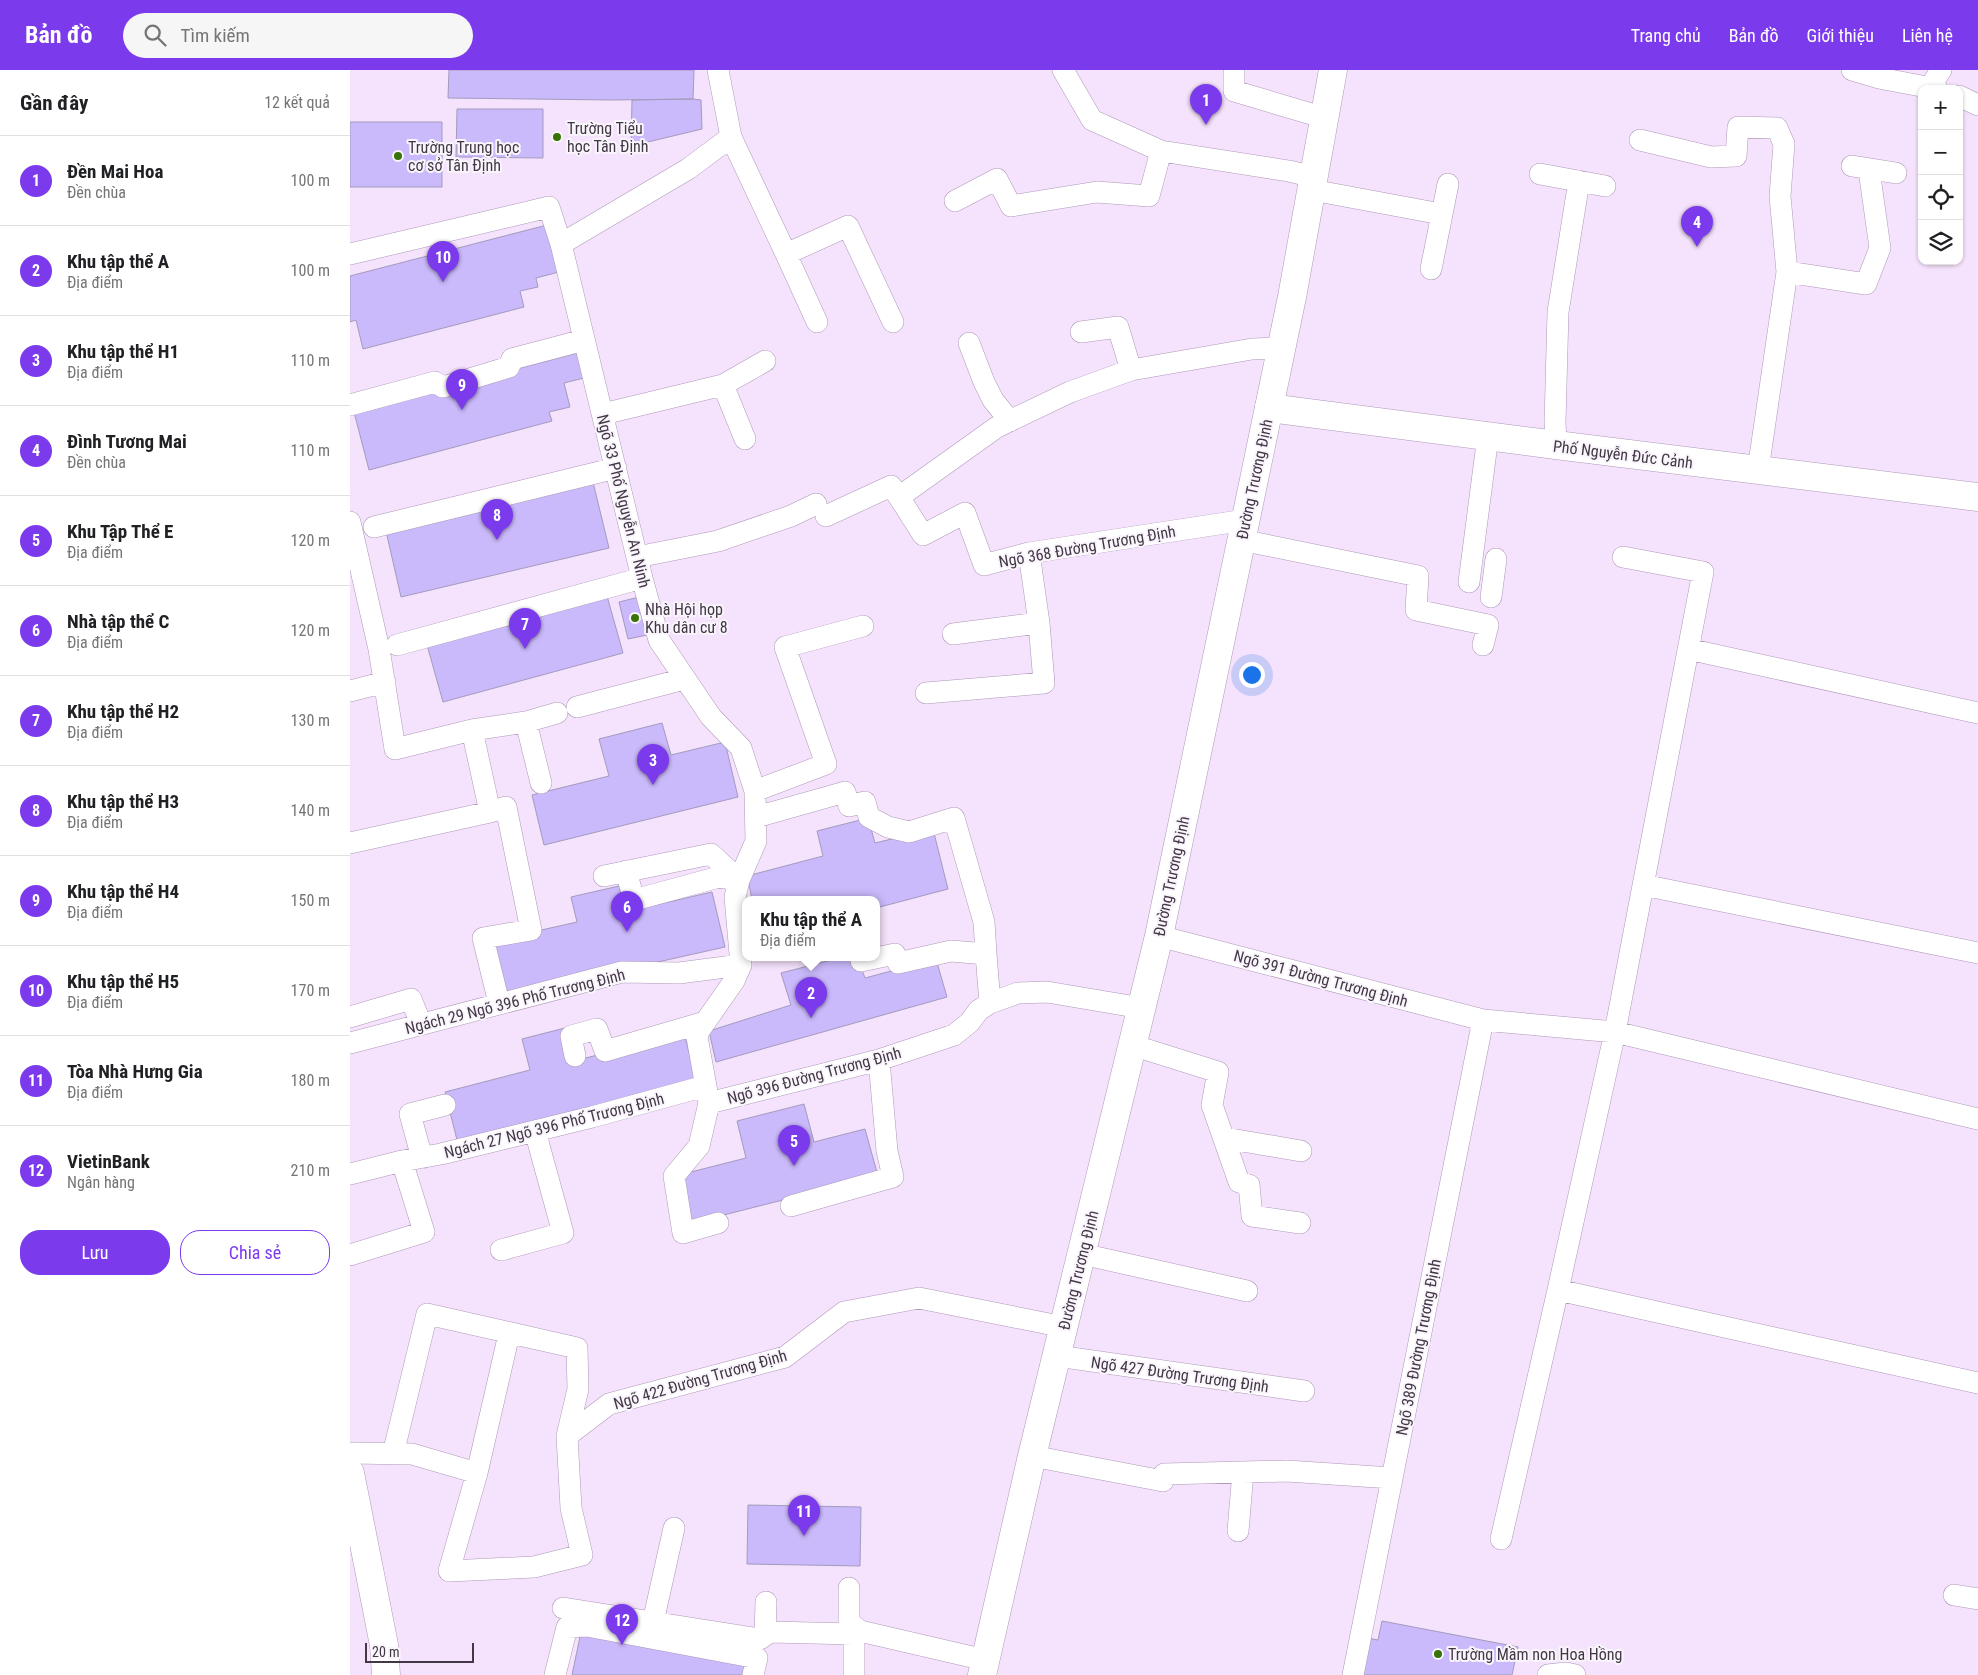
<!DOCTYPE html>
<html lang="vi">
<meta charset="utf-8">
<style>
body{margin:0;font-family:"Roboto Condensed",sans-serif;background:#f6f6f6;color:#202124}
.controls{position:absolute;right:15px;top:15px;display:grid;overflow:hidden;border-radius:10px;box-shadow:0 1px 4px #0004}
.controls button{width:45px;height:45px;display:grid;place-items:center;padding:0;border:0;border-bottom:1px solid #e0e0e0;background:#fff;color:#202124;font:25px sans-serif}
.scale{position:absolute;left:15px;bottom:12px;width:109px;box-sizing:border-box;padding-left:5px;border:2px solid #423845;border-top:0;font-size:14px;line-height:18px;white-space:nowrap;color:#423845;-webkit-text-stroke:4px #faf5fc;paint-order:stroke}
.you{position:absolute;left:901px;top:604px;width:18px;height:18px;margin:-12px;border:4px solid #fff;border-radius:50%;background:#1a73e8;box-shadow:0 0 0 8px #1a73e833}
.badge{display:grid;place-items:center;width:32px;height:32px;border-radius:50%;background:#7c3aed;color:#fff;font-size:16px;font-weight:700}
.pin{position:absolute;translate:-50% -41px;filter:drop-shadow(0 1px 2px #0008)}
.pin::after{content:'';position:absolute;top:26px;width:18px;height:15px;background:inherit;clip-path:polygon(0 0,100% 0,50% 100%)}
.popup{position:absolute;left:392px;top:826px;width:138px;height:65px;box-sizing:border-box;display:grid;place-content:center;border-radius:10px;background:#fff;filter:drop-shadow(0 1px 4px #0005);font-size:16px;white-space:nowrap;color:#757577}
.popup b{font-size:19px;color:#202124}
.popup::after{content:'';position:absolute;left:50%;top:100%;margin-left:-10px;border:10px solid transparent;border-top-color:#fff}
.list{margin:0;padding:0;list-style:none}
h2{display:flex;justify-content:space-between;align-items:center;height:65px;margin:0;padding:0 20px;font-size:21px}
h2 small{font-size:16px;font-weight:400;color:#757577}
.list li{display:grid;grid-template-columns:32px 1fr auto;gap:15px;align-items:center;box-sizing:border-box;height:90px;padding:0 20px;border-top:1px solid #e0e0e0}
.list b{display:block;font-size:19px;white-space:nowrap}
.list p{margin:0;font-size:16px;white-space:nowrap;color:#757577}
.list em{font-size:16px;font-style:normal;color:#757577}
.actions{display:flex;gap:10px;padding:15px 20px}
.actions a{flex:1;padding:11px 0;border:1px solid #7c3aed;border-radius:20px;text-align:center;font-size:18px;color:#7c3aed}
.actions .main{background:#7c3aed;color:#fff}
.icon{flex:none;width:28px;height:28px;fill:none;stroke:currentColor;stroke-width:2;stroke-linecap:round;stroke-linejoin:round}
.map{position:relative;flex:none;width:1628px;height:1605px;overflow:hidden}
header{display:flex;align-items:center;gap:30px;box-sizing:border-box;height:70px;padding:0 25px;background:#7c3aed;color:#fff}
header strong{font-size:24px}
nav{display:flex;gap:28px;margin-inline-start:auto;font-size:18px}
.search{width:350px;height:45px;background:#f6f6f6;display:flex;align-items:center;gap:12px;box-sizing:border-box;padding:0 18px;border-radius:28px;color:#757577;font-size:19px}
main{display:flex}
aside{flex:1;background:#fff}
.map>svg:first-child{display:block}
.building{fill:#cab9fb;stroke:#a39bbd}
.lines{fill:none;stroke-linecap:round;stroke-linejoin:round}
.service-casing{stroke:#ae99b8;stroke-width:22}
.tertiary-casing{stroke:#ae99b8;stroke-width:29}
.secondary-casing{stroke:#ae99b8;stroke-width:29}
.service{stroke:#fff;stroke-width:21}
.tertiary{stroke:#fff;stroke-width:28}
.secondary{stroke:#fff;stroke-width:28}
.poi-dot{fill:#377306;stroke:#faf5fc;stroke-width:2}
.labels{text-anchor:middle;stroke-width:4;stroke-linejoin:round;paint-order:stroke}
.poi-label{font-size:16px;fill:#423845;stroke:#faf5fc;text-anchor:start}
.street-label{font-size:16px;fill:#423845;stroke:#faf5fc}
</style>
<header>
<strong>Bản đồ</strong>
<div class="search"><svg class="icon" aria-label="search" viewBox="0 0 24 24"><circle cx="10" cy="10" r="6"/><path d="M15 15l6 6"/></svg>Tìm kiếm</div>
<nav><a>Trang chủ</a><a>Bản đồ</a><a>Giới thiệu</a><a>Liên hệ</a></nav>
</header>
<main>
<aside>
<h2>Gần đây<small>12 kết quả</small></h2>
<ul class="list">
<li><span class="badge">1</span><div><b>Đền Mai Hoa</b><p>Đền chùa</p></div><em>100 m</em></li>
<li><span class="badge">2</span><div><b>Khu tập thể A</b><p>Địa điểm</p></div><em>100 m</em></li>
<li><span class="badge">3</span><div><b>Khu tập thể H1</b><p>Địa điểm</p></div><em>110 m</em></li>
<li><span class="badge">4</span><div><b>Đình Tương Mai</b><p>Đền chùa</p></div><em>110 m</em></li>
<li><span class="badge">5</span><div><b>Khu Tập Thể E</b><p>Địa điểm</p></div><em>120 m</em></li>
<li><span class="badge">6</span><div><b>Nhà tập thể C</b><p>Địa điểm</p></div><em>120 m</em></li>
<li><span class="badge">7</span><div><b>Khu tập thể H2</b><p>Địa điểm</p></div><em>130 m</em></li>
<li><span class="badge">8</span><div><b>Khu tập thể H3</b><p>Địa điểm</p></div><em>140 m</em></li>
<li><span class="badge">9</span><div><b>Khu tập thể H4</b><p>Địa điểm</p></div><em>150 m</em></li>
<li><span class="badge">10</span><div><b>Khu tập thể H5</b><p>Địa điểm</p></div><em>170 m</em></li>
<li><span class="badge">11</span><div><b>Tòa Nhà Hưng Gia</b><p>Địa điểm</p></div><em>180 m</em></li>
<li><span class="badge">12</span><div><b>VietinBank</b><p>Ngân hàng</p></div><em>210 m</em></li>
</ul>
<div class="actions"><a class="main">Lưu</a><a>Chia sẻ</a></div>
</aside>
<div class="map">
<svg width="1628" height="1605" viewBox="0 0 1628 1605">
<rect width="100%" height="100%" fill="#f5e2fc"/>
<path class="building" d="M99,0H344L343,29L262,30L98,28Z
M343,29L351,30L352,59L281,76L282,30Z
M107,39H193V88L106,87Z
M0,52H92V117H0Z
M197,155L209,202L186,208L188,217L170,221L174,237L13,279L6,250L0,252V206Z
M231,282L238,307L214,313L220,337L199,342L202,351L19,400L4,342Z
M243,412L259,478L51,527L36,461Z
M257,526L273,583L93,632L77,575Z
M293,526L302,564L278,569L269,532Z
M312,653L321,685L375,672L388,727L194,775L182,725L259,706L249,669Z
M518,748L525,773L583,759L598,819L526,838V829H402L397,806L473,786L467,761Z
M269,816L275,842L362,822L375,877L151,927L138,872L227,852L221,827Z
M493,887H507L515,908L586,889L597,927L366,992L359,961L441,935L431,903Z
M215,958L224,991L334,963L347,1013L108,1074L95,1022L180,1000L172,969Z
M454,1034L464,1072L515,1059L528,1106L342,1153L329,1105L396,1088L387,1051Z
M398,1435L511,1437L510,1496L397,1494Z
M1032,1551L1168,1577L1162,1605H1008L1012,1567L1028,1570Z
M232,1557L398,1592L396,1605H222Z"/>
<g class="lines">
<defs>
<path id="service" d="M368,0L381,67L436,184L498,156L543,252
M713,0L742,50L811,81L939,101L964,107
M884,0V21L975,48
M1502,0L1529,8L1587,19
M1580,17L1591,0
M1609,26L1628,35
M1290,70L1361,87L1386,86L1388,57L1427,58L1434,74L1430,126L1437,202L1408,400
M1502,96L1546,103
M1190,104L1255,116
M962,120L1091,144
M605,131L647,109L661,136L747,122L799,126L811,81
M211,174L338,99L381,67
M0,184L199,137L211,174L292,508L309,570L361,647L391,678L405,721L406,771L389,810L385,827L391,895L384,911L349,961L347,967L359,1033L529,990L604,965L619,953L629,940L640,933L668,923L697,922L792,938
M436,184L467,252
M1081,199L1098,114
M1437,202L1516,214L1530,178L1519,100
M731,262L768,257L781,300
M619,273L634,312L643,330L660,351
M373,315L395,369
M0,335L85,312L93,317L159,297L162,289L234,270
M253,344L373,315L415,291
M1206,375L1205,352L1208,242L1229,111
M549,427L573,465L615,443L634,495L679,483L895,450
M476,446L541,416L549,427L647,357L720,322L781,300L902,279L932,278
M0,452L29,579L45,679L122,660L176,652L207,643
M24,457L266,398
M891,470L1068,506L1066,540L1138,555L1133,575
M287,487L368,471L441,446L466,434
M1119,512L1138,366
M1141,527L1146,489
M603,564L689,553
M47,575L292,508
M1338,579L1628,643
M0,621L35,612
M576,623L694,613L689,553L679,483
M227,637L334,609
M176,652L191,713
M122,660L140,742L156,737L181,860L133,868L149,933
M405,721L476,694L435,577L513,556
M406,747L495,722L499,736L515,732L519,747L538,757L559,762L604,748L634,852L636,884
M0,773L140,742
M276,801L284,830L369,807L389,810
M254,806L361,784L389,810
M1293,815L1628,883
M809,866L1133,950L1265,962L1628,1049
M511,887V891L545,884L548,893L601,881L636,884L640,933
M0,947L61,929L71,954
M0,973L272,902L329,903L391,895
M782,975L868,1002L862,1035L889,1112L899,1115L902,1146L950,1153
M225,986L221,966L247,959L255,981L355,952
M359,1033L349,1076L324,1106L333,1163L368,1153
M875,1068L951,1081
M72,1088L60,1044L95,1035
M0,1104L52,1091
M441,1136L543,1107L537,1081L529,990
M151,1180L213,1163L185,1061
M732,1184L897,1221
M0,1185L74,1162L52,1091L91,1084L242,1047L355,1016
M1208,1220L1628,1313
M707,1286L954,1321
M217,1366L259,1334L435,1287L494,1242L569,1228L714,1257
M0,1383L62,1384L127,1403
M43,1384L77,1244L227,1278L228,1319L217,1366L221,1438L232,1485L184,1497L99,1501L127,1403L159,1264
M682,1386L813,1411L814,1404L937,1401L1042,1408
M888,1461L893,1402
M1151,1469L1208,1220L1265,962L1353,502L1273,487
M499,1518V1552L510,1561L635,1590
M1604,1525L1628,1529
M213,1538L410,1569L420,1562L504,1564V1605
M303,1552L324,1458
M415,1565L416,1532
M205,1605L217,1557L237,1556L407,1588L403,1605
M1003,1605L1133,950
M1198,1605L1216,1603L1225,1605"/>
<path id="tertiary" d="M919,338L1206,375L1628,427
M0,1403L34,1575L36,1605"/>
<path id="secondary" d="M632,1605L682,1386L809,866L942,227L983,0"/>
</defs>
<use href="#service" class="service-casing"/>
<use href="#tertiary" class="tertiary-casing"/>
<use href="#secondary" class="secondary-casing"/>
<use href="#service" class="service"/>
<use href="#tertiary" class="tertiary"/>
<use href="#secondary" class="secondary"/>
</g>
<g class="poi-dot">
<circle cx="207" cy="67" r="5"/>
<circle cx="48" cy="86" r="5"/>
<circle cx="285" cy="548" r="5"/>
<circle cx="1088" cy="1584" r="5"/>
</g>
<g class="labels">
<g class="poi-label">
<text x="217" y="64">Trường Tiểu<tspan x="217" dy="18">học Tân Định</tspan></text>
<text x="58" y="83">Trường Trung học<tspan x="58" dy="18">cơ sở Tân Định</tspan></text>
<text x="295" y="545">Nhà Hội họp<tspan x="295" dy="18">Khu dân cư 8</tspan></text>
<text x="1098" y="1590">Trường Mầm non Hoa Hồng</text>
</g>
<g class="street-label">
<text transform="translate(1273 384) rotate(7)" y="6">Phố Nguyễn Đức Cảnh</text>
<text transform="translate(904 409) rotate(-78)" y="6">Đường Trương Định</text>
<text transform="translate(274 431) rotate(76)" y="6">Ngõ 33 Phố Nguyễn An Ninh</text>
<text transform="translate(737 476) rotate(-10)" y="6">Ngõ 368 Đường Trương Định</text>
<text transform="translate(821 806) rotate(-78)" y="6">Đường Trương Định</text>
<text transform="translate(971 908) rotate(15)" y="6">Ngõ 391 Đường Trương Định</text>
<text transform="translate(165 931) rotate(-14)" y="6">Ngách 29 Ngõ 396 Phố Trương Định</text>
<text transform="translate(464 1005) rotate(-15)" y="6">Ngõ 396 Đường Trương Định</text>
<text transform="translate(204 1055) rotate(-14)" y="6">Ngách 27 Ngõ 396 Phố Trương Định</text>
<text transform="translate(728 1200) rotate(-76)" y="6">Đường Trương Định</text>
<text transform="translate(1068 1277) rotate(-79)" y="6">Ngõ 389 Đường Trương Định</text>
<text transform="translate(830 1304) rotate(8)" y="6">Ngõ 427 Đường Trương Định</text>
<text transform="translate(350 1309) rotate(-16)" y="6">Ngõ 422 Đường Trương Định</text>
</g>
</g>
</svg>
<div class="controls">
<button>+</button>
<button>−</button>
<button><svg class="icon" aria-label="locate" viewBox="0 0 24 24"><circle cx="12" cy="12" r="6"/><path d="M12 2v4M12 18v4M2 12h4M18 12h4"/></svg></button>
<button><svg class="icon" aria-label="layers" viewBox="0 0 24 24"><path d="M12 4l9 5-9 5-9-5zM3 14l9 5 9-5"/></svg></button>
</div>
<div class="scale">20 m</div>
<div class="you"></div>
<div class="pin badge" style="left:856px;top:55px">1</div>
<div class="pin badge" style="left:461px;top:948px">2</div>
<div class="popup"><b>Khu tập thể A</b>Địa điểm</div>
<div class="pin badge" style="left:303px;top:715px">3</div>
<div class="pin badge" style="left:1347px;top:177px">4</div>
<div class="pin badge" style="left:444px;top:1096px">5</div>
<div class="pin badge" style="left:277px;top:862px">6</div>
<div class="pin badge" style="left:175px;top:579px">7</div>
<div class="pin badge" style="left:147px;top:470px">8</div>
<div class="pin badge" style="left:112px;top:340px">9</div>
<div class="pin badge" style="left:93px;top:212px">10</div>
<div class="pin badge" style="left:454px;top:1466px">11</div>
<div class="pin badge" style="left:272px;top:1575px">12</div>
</div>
</main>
